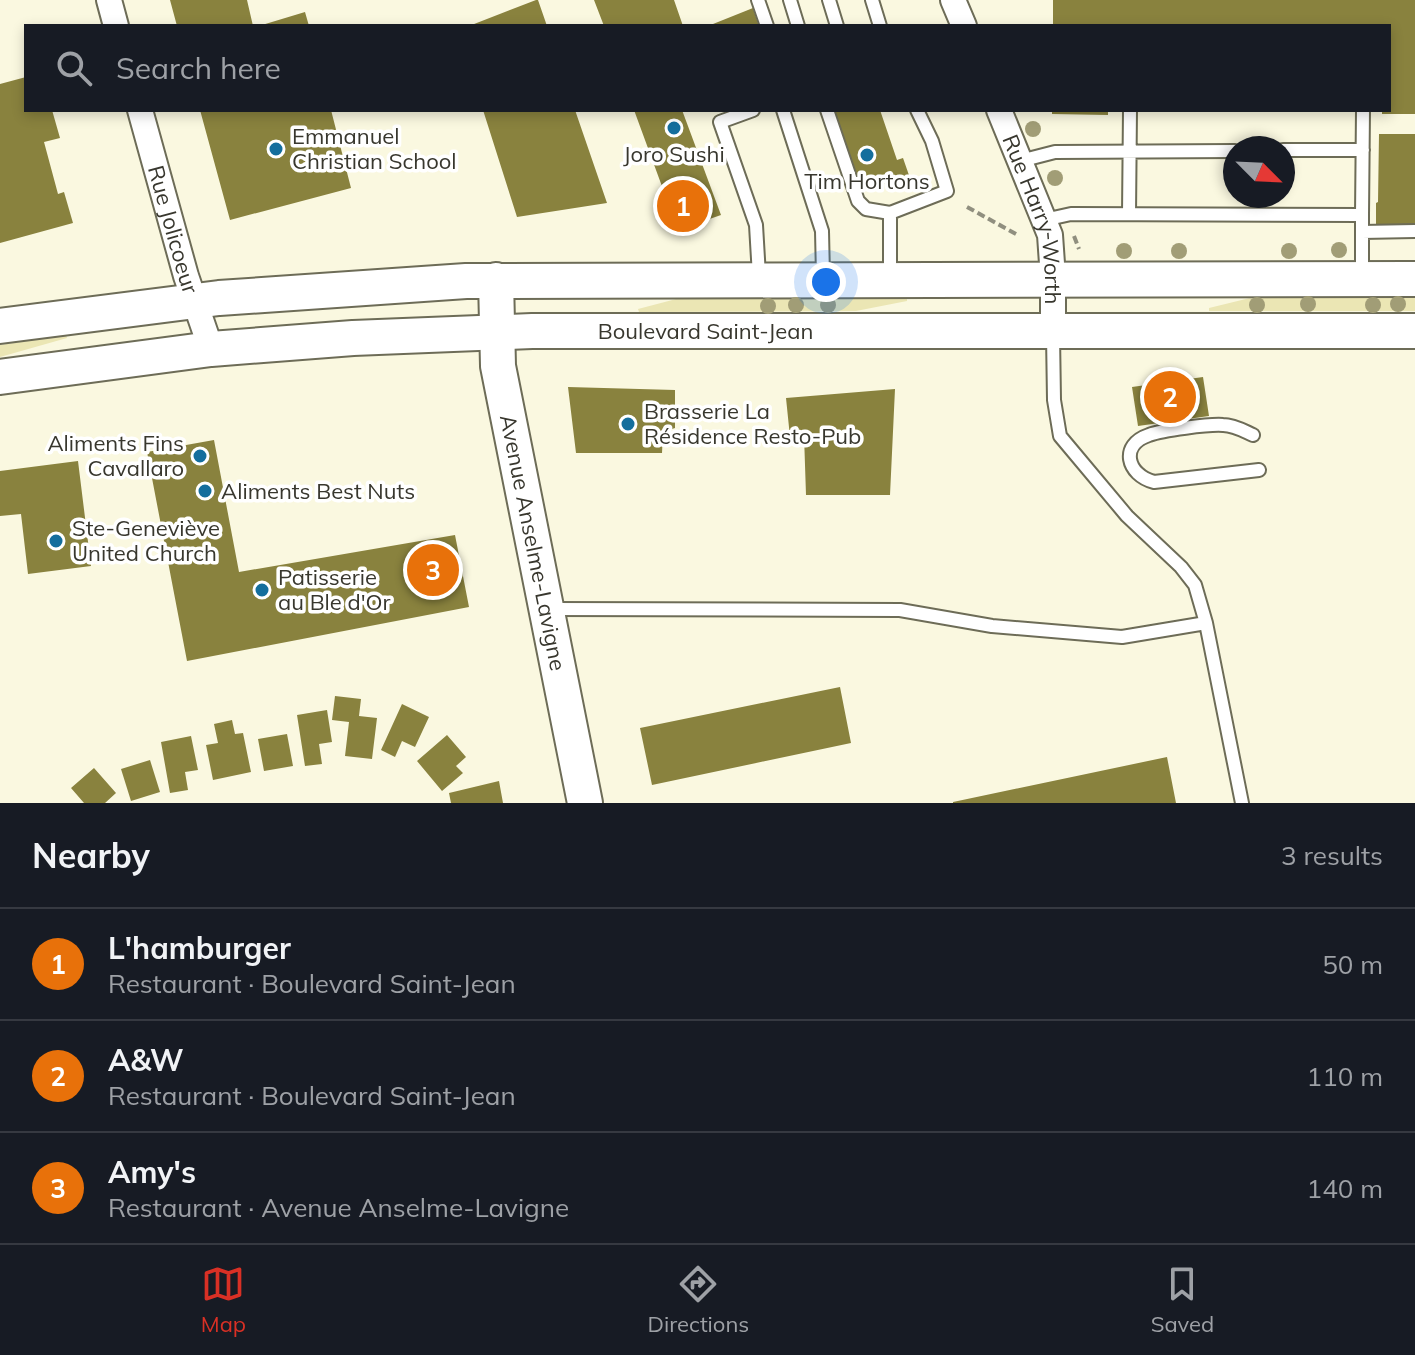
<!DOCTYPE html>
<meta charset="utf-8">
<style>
body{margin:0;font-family:Mulish,sans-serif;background:#242831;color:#f1f3f6}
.compass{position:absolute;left:1223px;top:136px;width:72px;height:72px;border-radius:50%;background:#171b24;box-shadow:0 4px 12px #0003;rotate:114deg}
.you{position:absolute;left:826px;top:282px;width:28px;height:28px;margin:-20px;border:6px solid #fff;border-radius:50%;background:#1a73e8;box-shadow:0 0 0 12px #1a73e833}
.badge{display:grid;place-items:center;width:52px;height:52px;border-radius:50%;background:#d93025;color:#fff;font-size:26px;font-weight:700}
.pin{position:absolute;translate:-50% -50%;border:4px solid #fff;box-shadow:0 2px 8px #0006}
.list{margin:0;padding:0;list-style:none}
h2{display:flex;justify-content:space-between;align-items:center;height:104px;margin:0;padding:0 32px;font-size:34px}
h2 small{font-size:26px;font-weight:400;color:#9ea1a6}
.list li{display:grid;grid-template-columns:52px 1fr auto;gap:24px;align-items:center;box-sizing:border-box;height:112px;padding:0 32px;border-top:2px solid #363941}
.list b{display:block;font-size:30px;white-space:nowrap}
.list p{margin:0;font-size:26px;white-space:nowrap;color:#9ea1a6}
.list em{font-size:26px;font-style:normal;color:#9ea1a6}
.icon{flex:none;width:44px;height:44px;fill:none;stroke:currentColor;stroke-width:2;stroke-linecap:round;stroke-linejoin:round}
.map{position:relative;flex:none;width:1415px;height:803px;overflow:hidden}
.search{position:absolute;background:#171b24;box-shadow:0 4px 12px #0003;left:24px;right:24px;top:24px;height:88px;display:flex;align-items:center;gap:20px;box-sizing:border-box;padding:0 28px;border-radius:0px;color:#9ea1a6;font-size:30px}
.sheet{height:440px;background:#171b24}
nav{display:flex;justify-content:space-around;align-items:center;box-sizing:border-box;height:112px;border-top:2px solid #363941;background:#171b24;font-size:22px;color:#9ea1a6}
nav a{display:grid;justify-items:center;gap:4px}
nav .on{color:#d93025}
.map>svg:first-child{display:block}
.green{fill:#ebe6b4}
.building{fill:#89823e}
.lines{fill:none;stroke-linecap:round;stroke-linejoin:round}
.lane-casing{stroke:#6d6c57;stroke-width:16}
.street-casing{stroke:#6d6c57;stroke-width:28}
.secondary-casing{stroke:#6d6c57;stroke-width:38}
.path{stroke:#908f7f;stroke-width:4;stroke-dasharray:8 4;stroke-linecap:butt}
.lane{stroke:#fff;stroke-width:12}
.street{stroke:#fff;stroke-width:24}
.secondary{stroke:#fff;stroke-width:34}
.tree{fill:#a19d76}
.poi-dot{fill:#146e9d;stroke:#fff;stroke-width:3}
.labels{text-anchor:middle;stroke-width:7;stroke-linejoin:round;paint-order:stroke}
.poi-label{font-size:22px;fill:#38372e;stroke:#fff;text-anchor:start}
.street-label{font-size:22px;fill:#38372e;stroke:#fff}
</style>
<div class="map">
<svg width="1415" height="803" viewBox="0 0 1415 803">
<rect width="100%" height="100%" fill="#faf8e0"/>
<path class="green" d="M1254,297L1415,298V311H1209V308Z
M680,298H907V301L856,311L639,312L638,309Z
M66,335L67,338L0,357V345Z"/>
<path class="building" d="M170,0H247L253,26H177Z
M538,0L547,26H469L536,0Z
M594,0H674L683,26H604Z
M1053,0H1415V114H1382V110H1389V26H1053Z
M753,8L759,26H708Z
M305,12L309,26H262V25Z
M26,77V110H52L60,138L44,142L58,194L64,192L73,223L0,243V84Z
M200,110H331L351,188L230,220Z
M483,110H575L607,203L517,217Z
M634,110H682L721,215L678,230Z
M834,110H880L897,160L903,158L911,181L887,189L885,183L862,191Z
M1052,110H1108V115L1052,114Z
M1379,134H1415V224H1376V203L1378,202Z
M1203,377L1209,416L1138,426L1132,387Z
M568,387L675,390V428L663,432L662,453H576Z
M895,389L890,495H806L804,435L790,437L786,398Z
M214,440L239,572L455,535L469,607L187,661L147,452Z
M78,461L91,566L28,574L21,514L0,516V471Z
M840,687L851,743L652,785L640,728Z
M335,696L361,699L359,716L377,718L372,759L345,756L349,722L332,720Z
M402,704L429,717L415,747L402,741L395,757L381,750Z
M327,710L332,742L319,744L322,764L305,766L297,715Z
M232,720L235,734L243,733L251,772L213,780L206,745L218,743L214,724Z
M287,734L293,766L264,771L258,739Z
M447,735L466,757L456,766L463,773L442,791L417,761Z
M191,736L198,770L185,772L188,790L170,793L161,742Z
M1167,757L1176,803H953V802Z
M150,760L160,792L131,801L121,769Z
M94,768L116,793L105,803H84L71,788Z
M499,781L503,803H451L449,793Z"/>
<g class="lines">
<defs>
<path id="lane" d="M758,0L767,26
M790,0L798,26
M829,0L837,26
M872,0L880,26
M753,110L720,122L756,225L759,276
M783,110L822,231L823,276
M827,110L858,201L866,209L890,213
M1283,150H1363
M1020,161L1055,152L1235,151
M1129,214L1130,110
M1362,215L1363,110
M1044,220L1071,214L1362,215V277
M1362,232L1415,231
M890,277V213L947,191L932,141L917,110
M1053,335L1054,400L1060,436L1127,516L1181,567L1195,585L1206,623L1242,803
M1253,435C1244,431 1234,425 1223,425C1209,424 1162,430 1149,435C1119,445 1127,475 1154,482L1259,470
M549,609L900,610L992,626L1122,637L1206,623"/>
<g id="street">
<path d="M109,0L116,26"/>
<path d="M953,0L964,26"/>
<path id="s1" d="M140,110L186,276L211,349"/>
<path id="s2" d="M999,110L1050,235L1053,278V331"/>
</g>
<g id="secondary">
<path id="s3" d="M496,280L498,366L585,803"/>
<path d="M0,326L219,298L466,281L1415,279"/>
<path id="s4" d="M0,377L211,349L353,338L532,331H1415"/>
</g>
</defs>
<use href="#lane" class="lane-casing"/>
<use href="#street" class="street-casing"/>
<use href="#secondary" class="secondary-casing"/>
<path class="path" d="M967,207L1016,234
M1074,236L1079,249"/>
<use href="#lane" class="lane"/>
<use href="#street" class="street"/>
<use href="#secondary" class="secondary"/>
</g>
<g class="tree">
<circle cx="1033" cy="129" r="8"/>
<circle cx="1055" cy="178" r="8"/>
<circle cx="1339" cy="250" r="8"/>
<circle cx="1124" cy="251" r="8"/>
<circle cx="1179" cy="251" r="8"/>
<circle cx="1289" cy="251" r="8"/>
<circle cx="1308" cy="304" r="8"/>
<circle cx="1398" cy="304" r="8"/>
<circle cx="796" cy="305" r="8"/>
<circle cx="828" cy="305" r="8"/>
<circle cx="1257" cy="305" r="8"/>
<circle cx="1373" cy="305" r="8"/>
<circle cx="768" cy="306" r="8"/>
</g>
<g class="poi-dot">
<circle cx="674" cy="128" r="8"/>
<circle cx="276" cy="149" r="8"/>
<circle cx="867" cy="155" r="8"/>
<circle cx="628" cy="424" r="8"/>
<circle cx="200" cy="456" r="8"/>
<circle cx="205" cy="491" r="8"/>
<circle cx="56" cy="541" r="8"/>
<circle cx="262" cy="590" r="8"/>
</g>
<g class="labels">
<g class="poi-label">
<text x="292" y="144">Emmanuel<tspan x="292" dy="25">Christian School</tspan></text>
<text x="674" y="162" text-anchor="middle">Joro Sushi</text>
<text x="867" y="189" text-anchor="middle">Tim Hortons</text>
<text x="644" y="419">Brasserie La<tspan x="644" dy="25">Résidence Resto-Pub</tspan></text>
<text x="184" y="451" text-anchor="end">Aliments Fins<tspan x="184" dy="25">Cavallaro</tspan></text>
<text x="221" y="499">Aliments Best Nuts</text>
<text x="72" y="536">Ste-Geneviève<tspan x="72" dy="25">United Church</tspan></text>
<text x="278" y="585">Patisserie<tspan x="278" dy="25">au Ble d'Or</tspan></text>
</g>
<g class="street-label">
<text dy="8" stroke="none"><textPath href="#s2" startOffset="116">Rue Harry-Worth</textPath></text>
<text dy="8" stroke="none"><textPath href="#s1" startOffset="124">Rue Jolicoeur</textPath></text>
<text dy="8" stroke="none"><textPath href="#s4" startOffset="708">Boulevard Saint-Jean</textPath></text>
<text dy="8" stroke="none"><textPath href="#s3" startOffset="266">Avenue Anselme-Lavigne</textPath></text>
</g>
</g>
</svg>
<svg class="compass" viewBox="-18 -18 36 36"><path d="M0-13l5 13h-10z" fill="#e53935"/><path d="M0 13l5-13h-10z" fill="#9ea1a6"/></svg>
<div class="you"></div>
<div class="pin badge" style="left:683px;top:206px;background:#e8710a">1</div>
<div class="pin badge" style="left:1170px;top:397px;background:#e8710a">2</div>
<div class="pin badge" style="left:433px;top:570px;background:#e8710a">3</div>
<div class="search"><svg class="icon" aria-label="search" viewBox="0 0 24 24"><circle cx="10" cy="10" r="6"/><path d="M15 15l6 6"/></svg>Search here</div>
</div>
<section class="sheet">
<h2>Nearby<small>3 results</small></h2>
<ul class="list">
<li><span class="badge" style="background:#e8710a">1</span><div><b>L'hamburger</b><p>Restaurant · Boulevard Saint-Jean</p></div><em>50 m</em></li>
<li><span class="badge" style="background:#e8710a">2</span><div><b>A&amp;W</b><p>Restaurant · Boulevard Saint-Jean</p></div><em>110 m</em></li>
<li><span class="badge" style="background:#e8710a">3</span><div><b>Amy's</b><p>Restaurant · Avenue Anselme-Lavigne</p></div><em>140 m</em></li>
</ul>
</section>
<nav>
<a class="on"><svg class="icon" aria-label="map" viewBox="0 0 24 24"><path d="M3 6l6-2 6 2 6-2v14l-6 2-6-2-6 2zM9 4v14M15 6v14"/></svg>Map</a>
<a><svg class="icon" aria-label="directions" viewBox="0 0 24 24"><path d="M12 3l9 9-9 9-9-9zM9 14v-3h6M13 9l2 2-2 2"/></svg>Directions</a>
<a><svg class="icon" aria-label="saved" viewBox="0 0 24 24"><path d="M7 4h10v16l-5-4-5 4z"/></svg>Saved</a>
</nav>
